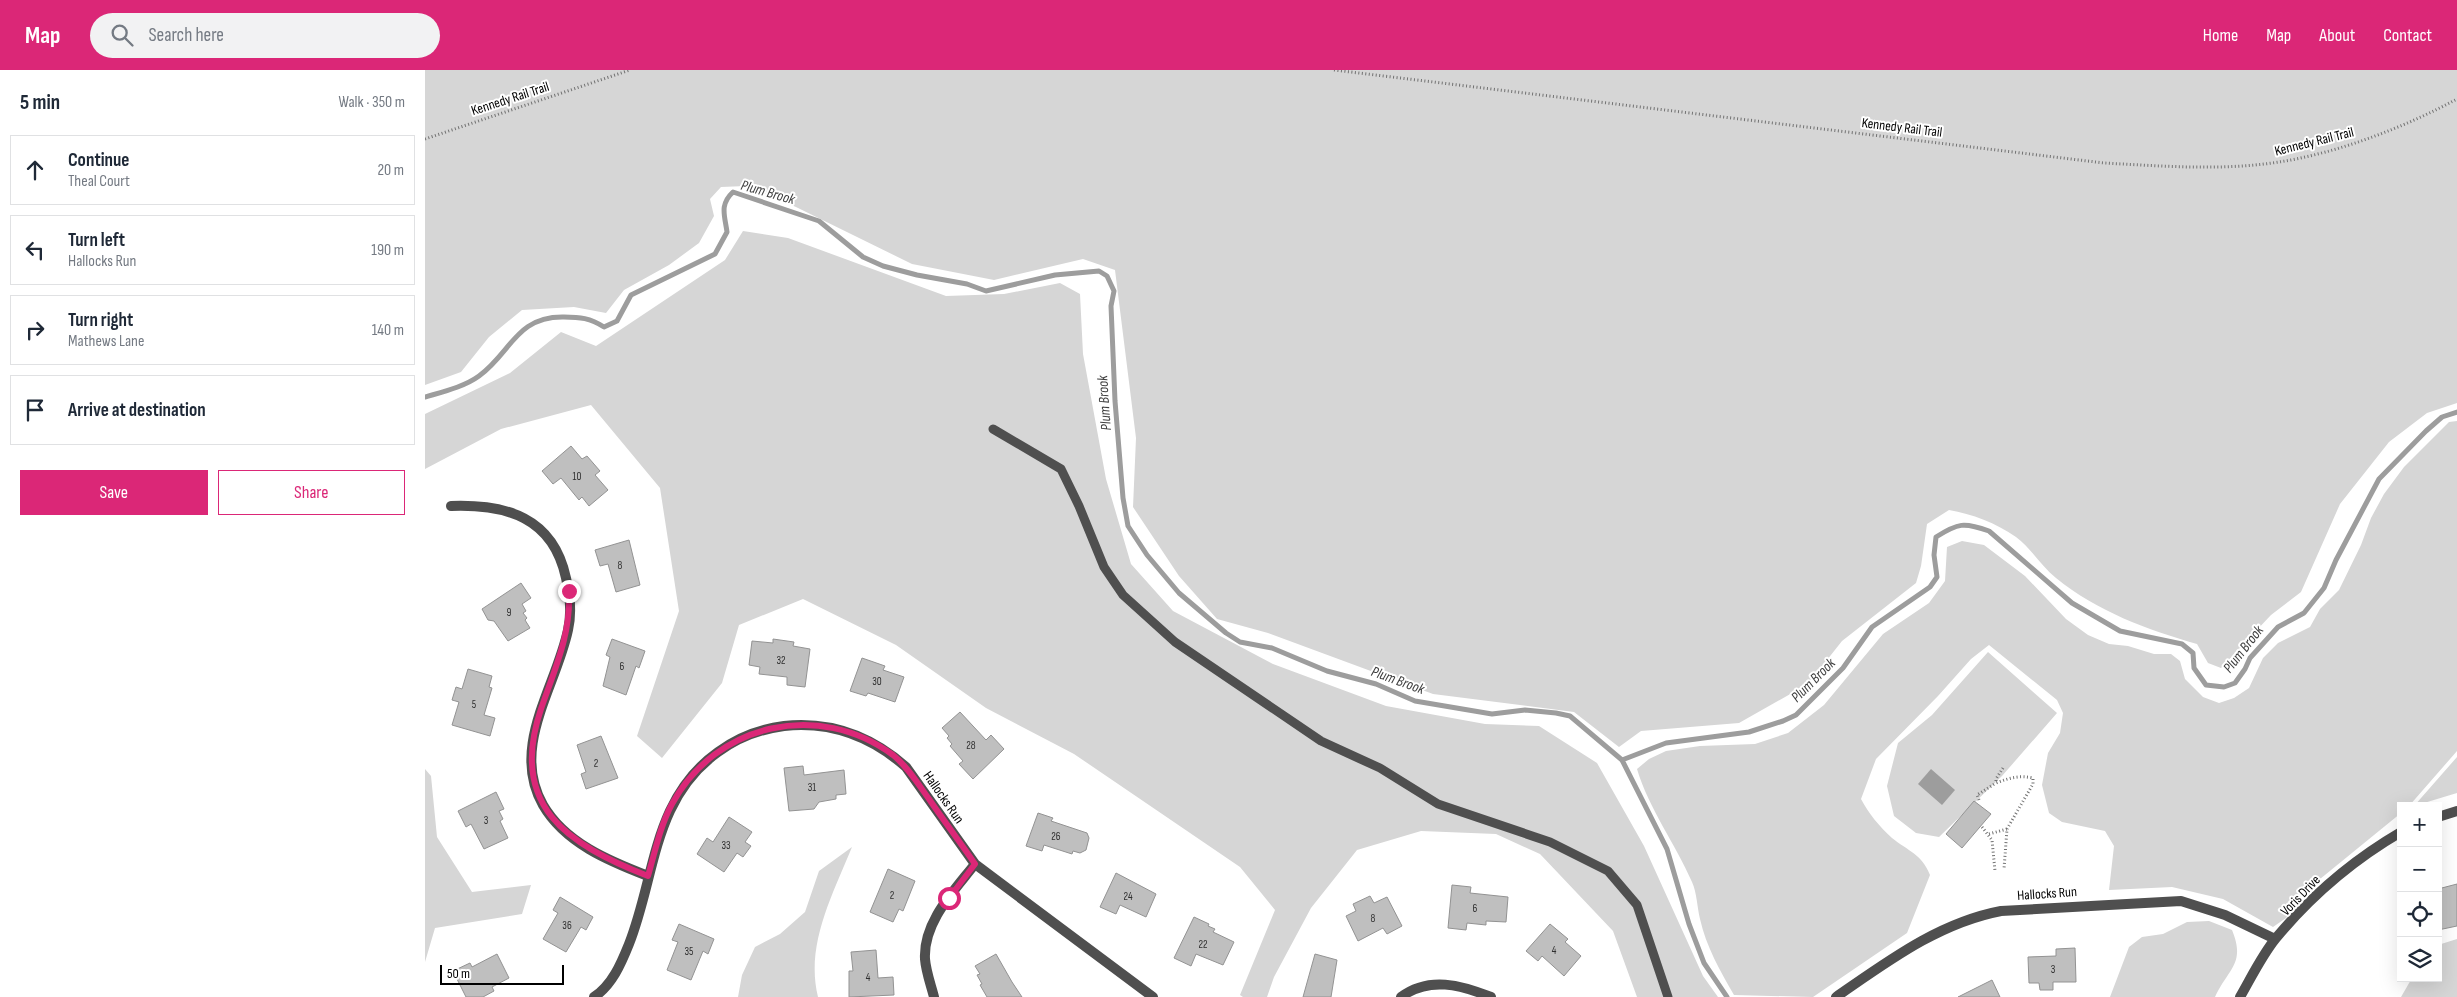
<!DOCTYPE html>
<meta charset="utf-8">
<style>
body{margin:0;font-family:"Sofia Sans Condensed",sans-serif;background:#f2f2f3;color:#1f2937}
.controls{position:absolute;right:15px;bottom:15px;display:grid;overflow:hidden;border-radius:0px;box-shadow:0 5px 20px #0002}
.controls button{width:45px;height:45px;display:grid;place-items:center;padding:0;border:0;border-bottom:1px solid #e0e1e3;background:#fff;color:#1f2937;font:25px sans-serif}
.scale{position:absolute;left:15px;bottom:12px;width:124px;box-sizing:border-box;padding-left:5px;border:2px solid #000;border-top:0;font-size:14px;line-height:18px;white-space:nowrap;color:#000;-webkit-text-stroke:4px #fff;paint-order:stroke}
.stop{position:absolute;width:15px;height:15px;margin:-11px;border:4px solid #db2777;border-radius:50%;background:#fff}
.stop.end{background:#db2777;border-color:#fff;box-shadow:0 1px 5px #0008}
.list{margin:0;padding:0;list-style:none}
h2{display:flex;justify-content:space-between;align-items:center;height:65px;margin:0;padding:0 20px;font-size:21px}
h2 small{font-size:16px;font-weight:400;color:#747a83}
.list li{display:grid;grid-template-columns:32px 1fr auto;gap:15px;align-items:center;box-sizing:border-box;height:70px;margin:0 10px 10px;padding:0 10px;border:1px solid #e0e1e3;border-radius:0px}
.list b{display:block;font-size:19px;white-space:nowrap}
.list p{margin:0;font-size:16px;white-space:nowrap;color:#747a83}
.list em{font-size:16px;font-style:normal;color:#747a83}
.actions{display:flex;gap:10px;padding:15px 20px}
.actions a{flex:1;padding:11px 0;border:1px solid #db2777;border-radius:0px;text-align:center;font-size:18px;color:#db2777}
.actions .main{background:#db2777;color:#fff}
.icon{flex:none;width:28px;height:28px;fill:none;stroke:currentColor;stroke-width:2;stroke-linecap:round;stroke-linejoin:round}
.map{position:relative;flex:none;width:2032px;height:927px;overflow:hidden}
header{display:flex;align-items:center;gap:30px;box-sizing:border-box;height:70px;padding:0 25px;background:#db2777;color:#fff}
header strong{font-size:24px}
nav{display:flex;gap:28px;margin-inline-start:auto;font-size:18px}
.search{width:350px;height:45px;background:#f2f2f3;display:flex;align-items:center;gap:12px;box-sizing:border-box;padding:0 18px;border-radius:28px;color:#747a83;font-size:19px}
main{display:flex}
aside{flex:1;background:#fff}
.map>svg:first-child{display:block}
.green{fill:#d6d6d6}
.water{fill:#9d9d9d}
.lines{fill:none;stroke-linecap:round;stroke-linejoin:round}
.stream{stroke:#9d9d9d;stroke-width:5}
.building{fill:#bfbfbf;stroke:#939393}
.path{stroke:#717171;stroke-width:3;stroke-dasharray:1 2.5;stroke-linecap:butt}
.lane{stroke:#4f4f4f;stroke-width:9}
.street{stroke:#4f4f4f;stroke-width:10}
.route{stroke:#db2777;stroke-width:6}
.labels{text-anchor:middle;stroke-width:4;stroke-linejoin:round;paint-order:stroke}
.number-label{font-size:11px;fill:#303030}
.street-label{font-size:14px;fill:#000;stroke:#fff}
.water-label{font-size:15px;font-style:italic;fill:#3e3e3e;stroke:#fff}
</style>
<header>
<strong>Map</strong>
<div class="search"><svg class="icon" aria-label="search" viewBox="0 0 24 24"><circle cx="10" cy="10" r="6"/><path d="M15 15l6 6"/></svg>Search here</div>
<nav><a>Home</a><a>Map</a><a>About</a><a>Contact</a></nav>
</header>
<main>
<aside>
<h2>5 min<small>Walk · 350 m</small></h2>
<ul class="list">
<li><svg class="icon" aria-label="ahead" viewBox="0 0 24 24"><path d="M12 20V5M6 11l6-6 6 6"/></svg><div><b>Continue</b><p>Theal Court</p></div><em>20 m</em></li>
<li><svg class="icon" aria-label="left" viewBox="0 0 24 24"><path d="M17 20v-9H6M10 6l-5 5 5 5"/></svg><div><b>Turn left</b><p>Hallocks Run</p></div><em>190 m</em></li>
<li><svg class="icon" aria-label="right" viewBox="0 0 24 24"><path d="M7 20v-9h11M14 6l5 5-5 5"/></svg><div><b>Turn right</b><p>Mathews Lane</p></div><em>140 m</em></li>
<li><svg class="icon" aria-label="arrive" viewBox="0 0 24 24"><path d="M6 21V4h12l-3 4 3 4H6"/></svg><div><b>Arrive at destination</b></div></li>
</ul>
<div class="actions"><a class="main">Save</a><a>Share</a></div>
</aside>
<div class="map">
<svg width="2032" height="927" viewBox="0 0 2032 927">
<rect width="100%" height="100%" fill="#fff"/>
<path class="green" d="M0,0H2032V333L2002,343L1964,372L1915,434L1876,522L1846,545L1796,598L1783,593L1772,574C1721,559 1673,542 1631,508C1616,496 1606,478 1591,467C1571,453 1547,444 1524,440L1502,454L1496,496L1491,513L1417,571L1383,614L1314,653L1216,661L1194,677L1149,642L1008,624L843,563L792,549L754,506L708,437L711,368L690,200L658,189L569,210L487,194L371,137L321,116L296,117L285,129L289,146L274,173L244,195L199,220L181,243L149,237L97,240L64,267L36,302L0,315Z
M318,161L363,168L521,226L579,224L635,213L655,224L658,284L681,409L706,494L748,541L848,594L961,636L1060,654L1114,656L1172,693L1219,776L1278,906L1293,927H1212L1188,861L1115,784L1071,764L996,761L932,780L886,838L849,907L842,927H818L815,925L850,840L815,797L649,684L561,638L471,575L378,529L314,555L297,613L237,688L212,666L254,541L235,418L166,335L76,359L0,399V344L85,303L136,262L171,276L300,190Z
M2032,351V681L1984,736H1976V743L1884,818L1861,848L1848,857L1798,829L1747,817L1684,820L1689,776L1680,761L1637,752L1624,743L1617,715L1623,683L1635,663L1638,643L1632,630L1564,575L1546,589L1513,626L1451,689L1436,729C1444,744 1454,756 1467,768C1483,781 1497,784 1505,805L1482,863L1388,927L1309,925C1295,901 1281,876 1275,849C1272,837 1272,823 1267,812C1250,773 1224,739 1212,699L1224,689L1241,681L1275,676L1330,674L1363,663L1399,635L1458,564L1504,533L1520,511L1522,477L1537,471L1559,475L1600,506L1641,549L1663,565L1684,574L1703,576L1729,584H1746L1755,591L1760,609L1778,627L1794,633L1809,628L1824,618L1838,588L1853,573L1885,557L1895,539L1914,520L1936,475L1946,448L1959,424L1979,397L2024,352Z
M1563,582L1632,643L1577,706L1514,767L1491,763L1469,746L1462,716L1473,673L1507,645Z
M2032,687V723L1989,736Z
M0,699L6,706L12,767L47,822L106,815L97,844L10,858L0,892Z
M427,777C408,824 380,875 393,927H313L317,905L330,877L355,864L380,842L394,801Z
M1784,851L1807,860C1821,894 1803,899 1790,927H1685L1704,877L1717,867L1738,864L1762,852Z
M2032,869V927H1976L1987,908H2013V875Z"/>
<path class="water" d="M1506,699L1530,720L1517,735L1493,714Z"/>
<g class="lines">
<path class="stream" d="M0,327C17,322 39,317 54,306C86,283 91,246 139,247C155,247 165,248 179,257L192,251L206,225L290,184L302,162C300,146 294,135 308,122L394,151L438,187L458,196L492,205L542,214L561,221L630,205L674,201L682,206L689,221L686,236L690,331L698,428L703,456L722,485L754,523L801,563L815,572L847,578L902,601L951,614L990,631L1067,644L1100,640L1131,643L1145,646L1197,690L1241,673L1324,662L1358,651L1371,645L1418,598L1447,557L1505,517L1512,507L1509,485L1511,467C1533,453 1539,452 1564,461L1647,533L1695,561L1757,574L1768,583L1769,598L1781,615L1799,617L1810,613L1820,599L1825,588L1853,557L1879,543L1899,518L1911,490L1954,409L2001,361L2017,347L2032,342
M1197,690L1242,779L1264,854L1279,893L1302,927"/>
</g>
<path class="building" d="M146,376L157,389L162,386L175,401L170,405L183,420L164,436L157,427L154,430L136,408L128,414L117,401Z
M204,470L215,515L191,522L183,494L175,496L170,480Z
M96,513L106,528L97,534L101,541L98,543L102,548L100,550L105,558L83,571L69,551L63,550L57,539Z
M187,569L220,581L214,598L211,596L201,625L178,616L185,587L181,585Z
M348,569L369,572L368,576L385,579L380,617L362,615V607L334,604L335,597L324,595L327,571L348,573Z
M437,588L460,596L458,600L479,607L470,632L443,623L441,626L425,621Z
M43,599L67,606L64,617L67,618L59,645L70,648L65,666L27,655L34,632L27,630L31,617L37,619Z
M535,642L561,670L566,665L579,679L548,709L534,694L538,691L525,676L527,674L522,668L524,666L517,658Z
M176,666L193,708L161,719L156,704L161,702L152,675Z
M378,696L379,705L419,700L421,724L411,725V729L394,732L389,739L364,741L359,698Z
M71,722L79,739L74,741L78,749L75,751L83,768L59,779L46,754L41,757L33,741Z
M1549,731L1566,744L1537,778L1521,764Z
M613,743L628,748L626,751L662,763L664,768L661,780L655,783L648,781L647,784L619,775L617,781L601,776Z
M304,747L327,762L320,772L326,776L318,787L312,783L299,802L272,784L282,768L288,772Z
M463,799L490,811L478,841L474,839L468,852L445,842Z
M691,803L731,824L721,847L695,835L691,844L675,837Z
M2032,814V856L2013,860V819Z
M1027,815L1046,817L1045,823L1083,827L1081,852L1061,851V855L1042,853L1041,860L1023,858Z
M945,826L949,833L962,827L977,856L962,864L958,858L933,871L921,846L931,841L928,834Z
M135,827L168,847L161,860L156,857L141,882L118,869L133,843L128,840Z
M769,847L784,854L783,856L790,859L788,862L809,872L798,895L771,884L766,896L749,888Z
M254,854L289,869L283,884L278,881L266,910L242,900L253,872L247,870Z
M1125,854L1143,869L1140,872L1156,886L1139,906L1117,886L1113,891L1101,881Z
M1650,878L1651,912H1628V920H1615L1614,913H1604L1603,887L1631,886V879Z
M451,880L453,908L468,907L469,925L424,927V901H428L426,882Z
M72,884L84,908L67,917L69,921L58,927H41L28,901L45,893L47,897Z
M571,884L587,912L597,927H562L555,915L557,914L552,905L555,904L550,896Z
M890,884L912,890L906,927H878Z
M1567,910L1575,927H1533Z"/>
<g class="lines">
<path class="path" d="M909,0L1679,93C1737,96 1796,101 1854,92C1913,83 1980,57 2032,29
M0,69L205,0
M1578,698L1571,709V713C1584,708 1594,705 1608,708V714L1582,759L1579,799
M1554,730L1552,725L1571,713
M1557,757L1567,770L1570,801
M1564,764L1582,759"/>
<path class="lane" d="M568,359L636,399L654,436L679,497L698,525L750,572L896,671L955,698L1013,734L1125,772L1183,801L1212,835L1243,927"/>
<path class="street" d="M26,436C81,434 128,447 141,508C145,525 147,543 143,560C131,617 85,677 118,735C140,773 184,791 223,806
M2013,747L2032,741
M169,927C187,915 196,894 204,874C231,806 227,729 293,682C312,668 335,659 359,656C406,651 446,666 481,697L550,794L728,927
M509,927C506,915 501,902 500,889C498,852 529,821 550,794
M976,927C1004,906 1036,915 1066,927
M1411,927C1462,892 1513,853 1576,841L1756,831L1800,845L1850,869
M1815,927C1826,908 1837,885 1851,868C1886,826 1928,790 1976,762"/>
</g>
<g class="lines">
<path class="route" d="M144,521C146,565 130,598 116,639C83,736 142,774 223,806C230,782 235,756 247,734C291,653 394,630 468,685C483,697 493,714 504,729C519,751 535,772 550,794L524,828"/>
</g>
<g class="labels">
<g class="number-label">
<text x="152" y="410">10</text>
<text x="195" y="499">8</text>
<text x="84" y="546">9</text>
<text x="356" y="594">32</text>
<text x="197" y="600">6</text>
<text x="452" y="615">30</text>
<text x="49" y="638">5</text>
<text x="546" y="679">28</text>
<text x="171" y="697">2</text>
<text x="387" y="721">31</text>
<text x="61" y="754">3</text>
<text x="631" y="770">26</text>
<text x="301" y="779">33</text>
<text x="467" y="829">2</text>
<text x="703" y="830">24</text>
<text x="1050" y="842">6</text>
<text x="948" y="852">8</text>
<text x="142" y="859">36</text>
<text x="778" y="878">22</text>
<text x="1129" y="884">4</text>
<text x="264" y="885">35</text>
<text x="1628" y="903">3</text>
<text x="443" y="911">4</text>
</g>
<g class="street-label">
<text transform="translate(85 28) rotate(-18)" y="5">Kennedy Rail Trail</text>
<text transform="translate(1477 57) rotate(7)" y="5">Kennedy Rail Trail</text>
<text transform="translate(1889 71) rotate(-14)" y="5">Kennedy Rail Trail</text>
<text transform="translate(519 727) rotate(55)" y="5">Hallocks Run</text>
<text transform="translate(1622 823) rotate(-4)" y="5">Hallocks Run</text>
<text transform="translate(1875 825) rotate(-46)" y="5">Voris Drive</text>
</g>
<g class="water-label">
<text transform="translate(343 122) rotate(16)" y="5">Plum Brook</text>
<text transform="translate(679 333) rotate(-94)" y="5">Plum Brook</text>
<text transform="translate(1818 579) rotate(-52)" y="5">Plum Brook</text>
<text transform="translate(973 610) rotate(20)" y="5">Plum Brook</text>
<text transform="translate(1388 610) rotate(-45)" y="5">Plum Brook</text>
</g>
</g>
</svg>
<div class="controls">
<button>+</button>
<button>−</button>
<button><svg class="icon" aria-label="locate" viewBox="0 0 24 24"><circle cx="12" cy="12" r="6"/><path d="M12 2v4M12 18v4M2 12h4M18 12h4"/></svg></button>
<button><svg class="icon" aria-label="layers" viewBox="0 0 24 24"><path d="M12 4l9 5-9 5-9-5zM3 14l9 5 9-5"/></svg></button>
</div>
<div class="scale">50 m</div>
<div class="stop" style="left:524px;top:828px"></div>
<div class="stop end" style="left:144px;top:521px"></div>
</div>
</main>
